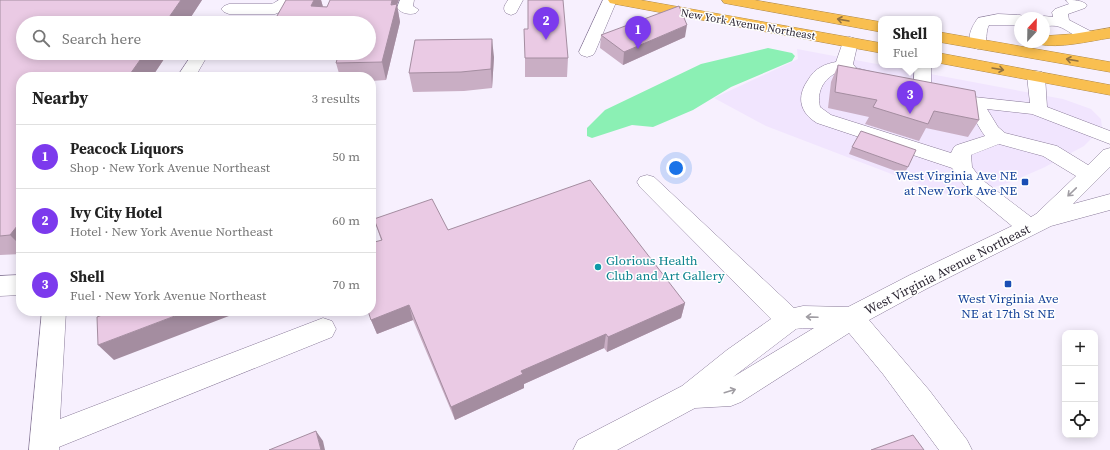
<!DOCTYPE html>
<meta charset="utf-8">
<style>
body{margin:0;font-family:"Source Serif 4",serif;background:#f6f6f6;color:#222}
.controls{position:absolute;right:12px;bottom:12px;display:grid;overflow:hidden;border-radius:8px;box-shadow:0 2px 10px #0003}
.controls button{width:36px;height:36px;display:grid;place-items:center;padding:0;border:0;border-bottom:1px solid #e0e0e0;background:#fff;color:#222;font:20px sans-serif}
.compass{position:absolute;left:1014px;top:12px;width:36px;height:36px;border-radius:50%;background:#fff;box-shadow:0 2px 10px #0003;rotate:22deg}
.you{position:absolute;left:676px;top:168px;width:14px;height:14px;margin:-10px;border:3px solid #fff;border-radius:50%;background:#1a73e8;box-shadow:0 0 0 6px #1a73e833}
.badge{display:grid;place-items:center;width:26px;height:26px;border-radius:50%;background:#7c3aed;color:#fff;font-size:13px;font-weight:700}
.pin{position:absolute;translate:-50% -33px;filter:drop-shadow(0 1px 2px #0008)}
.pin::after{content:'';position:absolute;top:21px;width:14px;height:12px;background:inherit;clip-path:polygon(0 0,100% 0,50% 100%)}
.popup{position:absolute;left:878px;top:16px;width:64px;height:52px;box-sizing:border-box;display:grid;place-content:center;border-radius:8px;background:#fff;filter:drop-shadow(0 1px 3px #0005);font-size:13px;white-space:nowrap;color:#767676}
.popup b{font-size:15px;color:#222}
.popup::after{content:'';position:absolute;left:50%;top:100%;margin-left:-8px;border:8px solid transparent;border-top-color:#fff}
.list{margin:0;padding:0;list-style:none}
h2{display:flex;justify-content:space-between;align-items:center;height:52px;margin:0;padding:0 16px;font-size:17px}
h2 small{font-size:13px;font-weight:400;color:#767676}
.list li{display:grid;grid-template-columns:26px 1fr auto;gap:12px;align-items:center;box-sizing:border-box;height:64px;padding:0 16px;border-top:1px solid #e0e0e0}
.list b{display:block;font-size:15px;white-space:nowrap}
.list p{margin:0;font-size:13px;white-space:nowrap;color:#767676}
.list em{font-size:13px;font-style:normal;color:#767676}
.icon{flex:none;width:22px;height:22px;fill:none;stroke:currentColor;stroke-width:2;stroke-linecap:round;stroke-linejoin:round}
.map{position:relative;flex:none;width:1110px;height:450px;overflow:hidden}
.search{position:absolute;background:#fff;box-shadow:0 2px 10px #0003;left:16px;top:16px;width:360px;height:44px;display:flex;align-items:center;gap:10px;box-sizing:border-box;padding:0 14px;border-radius:22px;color:#767676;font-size:15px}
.panel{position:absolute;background:#fff;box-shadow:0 2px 10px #0003;left:16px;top:72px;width:360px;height:244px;border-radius:16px}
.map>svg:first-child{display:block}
.built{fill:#f1e5fe}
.green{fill:#8bf0b4}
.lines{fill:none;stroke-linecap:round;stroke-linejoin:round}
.minor-casing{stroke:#897a99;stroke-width:1}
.highway-casing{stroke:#b18946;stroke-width:1}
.minor{fill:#fff;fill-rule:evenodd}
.highway{fill:#f9bf50;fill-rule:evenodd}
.wall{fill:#c9aec4}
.shaded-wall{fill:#a48da0}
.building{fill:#eacae4;stroke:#a48da0}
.oneway{stroke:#927241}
.oneway2{stroke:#a09da3}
.transit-dot{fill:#1a4fb4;stroke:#fff;stroke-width:1.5}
.culture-dot{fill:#0f9aa8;stroke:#fff;stroke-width:1.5}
.labels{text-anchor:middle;stroke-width:3;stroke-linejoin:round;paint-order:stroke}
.far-street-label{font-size:11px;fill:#2b2532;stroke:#fff}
.transit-label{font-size:13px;fill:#164399;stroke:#fff;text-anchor:end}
.culture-label{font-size:13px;fill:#0d838f;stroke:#fff;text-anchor:start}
.street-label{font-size:13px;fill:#2b2532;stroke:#fff}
</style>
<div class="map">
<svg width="1110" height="450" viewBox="0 0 1110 450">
<rect width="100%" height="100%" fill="#f7f0fe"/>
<path class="built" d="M797,49L1063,99L1091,109L1101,119L1102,128L1084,146L1045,167L1011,182L958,198L902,178L766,126L714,98L798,59Z"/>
<path class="green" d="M768,48L792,53L795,56L792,61L731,87L693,110L653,127L632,125L592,138L587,136V128L605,110L701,64Z"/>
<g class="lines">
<defs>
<path id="minor" d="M279,0H296L280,12L275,14H229L224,12L221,9L224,6L229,4H272Z
M400,0H414L413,6L419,10L416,13C410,15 402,14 397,8Z
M508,0H523L516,13L511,15L506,13C502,8 505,5 508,0Z
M603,0H617L595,52L593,55L587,57L581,55L579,52Z
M1066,0C1074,0 1082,0 1087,5L1085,8L1068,14L1069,20L1096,34L1098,37L1096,40C1082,44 1072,32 1060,27C1055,25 1049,26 1044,26V18H1038L1044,16L1053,17L1052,12L1055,9L1069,4Z
M998,14L1020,15L1026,18H1020V25H989C985,32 988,41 984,47L978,49L972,47C966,38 972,26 978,18Z
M850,37L856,39L858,42L853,64L856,68L880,74L883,78L880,82C870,84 847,80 840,71C825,77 816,90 820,107L831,115L951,153L954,147L957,145L985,136C978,127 974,115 965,107C958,101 946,101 941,94L944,90L950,89L974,97L1030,103L1027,76L1030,72L1036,71L1042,72L1045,76L1047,107L1110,131V144L1032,114L987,109L998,127L1005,133L1057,146L1088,165L1103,150L1110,148V167L1073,204L1110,194V210L1051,226L926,289L869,320L929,390L967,440L972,450H939L883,374L849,333L741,402L731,406L695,408L617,450H573L578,440L682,386L727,350L771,319L640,187L637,182L640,177L647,175L654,177L794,308L803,306L848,307L910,275L1012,226L967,189L952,168L817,123C800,113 796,97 808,80C811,75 815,70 821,67C826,64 831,63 836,62L844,39ZM999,144L1043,156L1076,176L1036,214L1031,217L981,179L972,167L971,155ZM803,328H814L733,377L796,329Z
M193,53H209L195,77H177Z
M915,65H931V88L928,92L922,93L916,92L913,88Z
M21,275V295L0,296V276Z
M42,311H66L60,419L323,318L332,321L336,329L332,337L59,447V450H29Z"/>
<path id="highway" d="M608,0H640L881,43V53L615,4L610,3Z
M722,0H754L881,22V32L729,4L724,3Z
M1110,28V38C1089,41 1059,49 1038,44L1037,42H1044V36L1073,34Z
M939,32L1110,62V72L939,42Z
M939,53L1110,85V95L939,63Z"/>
</defs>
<use href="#minor" class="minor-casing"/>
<use href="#highway" class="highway-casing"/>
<use href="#minor" class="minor"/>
<use href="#highway" class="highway"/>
</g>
<path class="wall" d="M0,0H202L187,23H23V53H168L152,77H21V254L0,255Z
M286,0H321L323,7L397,5L400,22L386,80L371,81V77H340L336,63L369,23Z
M601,35L685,37L623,65L600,48Z
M494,57L492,88L464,91L413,92L409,73Z
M525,58H568L567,77H525Z
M838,65L979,120L968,137L926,128L919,141L865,124L869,117L828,108L831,82Z
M852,147L908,167L904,174L849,154Z
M374,219L448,230L685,303L681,318L607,352L604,348L524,384V388L455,420L413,320L377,334L371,320L381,240Z"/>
<path class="shaded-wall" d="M181,0H202L187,23H165Z
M314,0H321L323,7L311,6Z
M392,0H399L397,5L400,22L386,80L382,62L391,5Z
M687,25L685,37L623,65L624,52Z
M492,39L494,57L492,88L491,69Z
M145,53H168L152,77H128Z
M21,221V246L10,235Z
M685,303L681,318L607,352L608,337Z
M409,305L413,320L377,334L371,320Z
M188,311H242L114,360L98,345Z
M606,334L604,348L524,384V388L455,420L451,407L521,371Z
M316,431L323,441L325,450H321Z"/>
<path class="building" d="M0,0H181L165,23H23V53H145L128,77H21V221L10,235L0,236Z
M286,0H314L311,6L327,7L330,0H392L391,5L397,4L382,62L336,63L339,53H369V23H273Z
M528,0H563L568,58H525L524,29H528Z
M679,6L687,25L624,52L601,35Z
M492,39L491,69L461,72L409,73L415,40Z
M838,65L975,91L979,120L934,111L928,124L873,107L877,100L835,92Z
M861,131L916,150L908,167L852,147Z
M590,180L685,303L608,337L606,334L521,371L523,374L451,407L409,305L371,320L368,311H371V243L382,240L374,219L432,199L448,230Z
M112,311H188L98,345L97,317Z
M316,431L321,450H269Z
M913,435L924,450H871Z"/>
<defs><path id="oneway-shaft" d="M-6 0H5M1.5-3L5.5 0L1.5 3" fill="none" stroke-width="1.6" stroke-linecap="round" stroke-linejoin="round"/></defs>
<g class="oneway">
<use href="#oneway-shaft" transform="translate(843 20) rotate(-170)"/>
<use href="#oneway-shaft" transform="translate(1072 60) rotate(-170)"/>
<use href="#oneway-shaft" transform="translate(998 69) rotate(10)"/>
</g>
<g class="oneway2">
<use href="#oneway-shaft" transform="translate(1072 192) rotate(136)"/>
<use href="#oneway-shaft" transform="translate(812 317) rotate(-178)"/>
<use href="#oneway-shaft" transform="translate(730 391) rotate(-17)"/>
</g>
<g class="transit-dot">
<rect x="1021" y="178" width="8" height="8" rx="2"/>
<rect x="1004" y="280" width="8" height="8" rx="2"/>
</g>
<circle class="culture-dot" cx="598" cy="267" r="4"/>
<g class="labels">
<g class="far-street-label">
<text transform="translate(748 24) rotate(10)" y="4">New York Avenue Northeast</text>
</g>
<g class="transit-label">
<text x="1017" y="180">West Virginia Ave NE<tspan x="1017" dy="15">at New York Ave NE</tspan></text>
<text x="1008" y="303" text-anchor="middle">West Virginia Ave<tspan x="1008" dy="15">NE at 17th St NE</tspan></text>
</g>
<g class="culture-label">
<text x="606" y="265">Glorious Health<tspan x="606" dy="15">Club and Art Gallery</tspan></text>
</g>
<g class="street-label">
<text transform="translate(947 269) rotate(-27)" y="5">West Virginia Avenue Northeast</text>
</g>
</g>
</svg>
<div class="controls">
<button>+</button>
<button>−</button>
<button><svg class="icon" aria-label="locate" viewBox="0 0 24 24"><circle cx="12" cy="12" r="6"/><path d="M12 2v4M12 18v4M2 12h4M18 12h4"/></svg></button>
</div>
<svg class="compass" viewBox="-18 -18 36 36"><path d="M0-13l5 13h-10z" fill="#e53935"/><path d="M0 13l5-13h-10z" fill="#767676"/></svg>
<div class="you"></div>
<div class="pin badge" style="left:638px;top:49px">1</div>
<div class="pin badge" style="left:546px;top:40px">2</div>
<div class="pin badge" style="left:910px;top:114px">3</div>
<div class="popup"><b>Shell</b>Fuel</div>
<div class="search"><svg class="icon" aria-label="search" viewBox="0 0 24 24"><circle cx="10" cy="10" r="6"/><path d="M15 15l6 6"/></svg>Search here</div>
<section class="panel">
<h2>Nearby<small>3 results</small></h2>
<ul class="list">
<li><span class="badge">1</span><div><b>Peacock Liquors</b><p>Shop · New York Avenue Northeast</p></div><em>50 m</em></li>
<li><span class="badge">2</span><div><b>Ivy City Hotel</b><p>Hotel · New York Avenue Northeast</p></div><em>60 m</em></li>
<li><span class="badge">3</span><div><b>Shell</b><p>Fuel · New York Avenue Northeast</p></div><em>70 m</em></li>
</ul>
</section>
</div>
